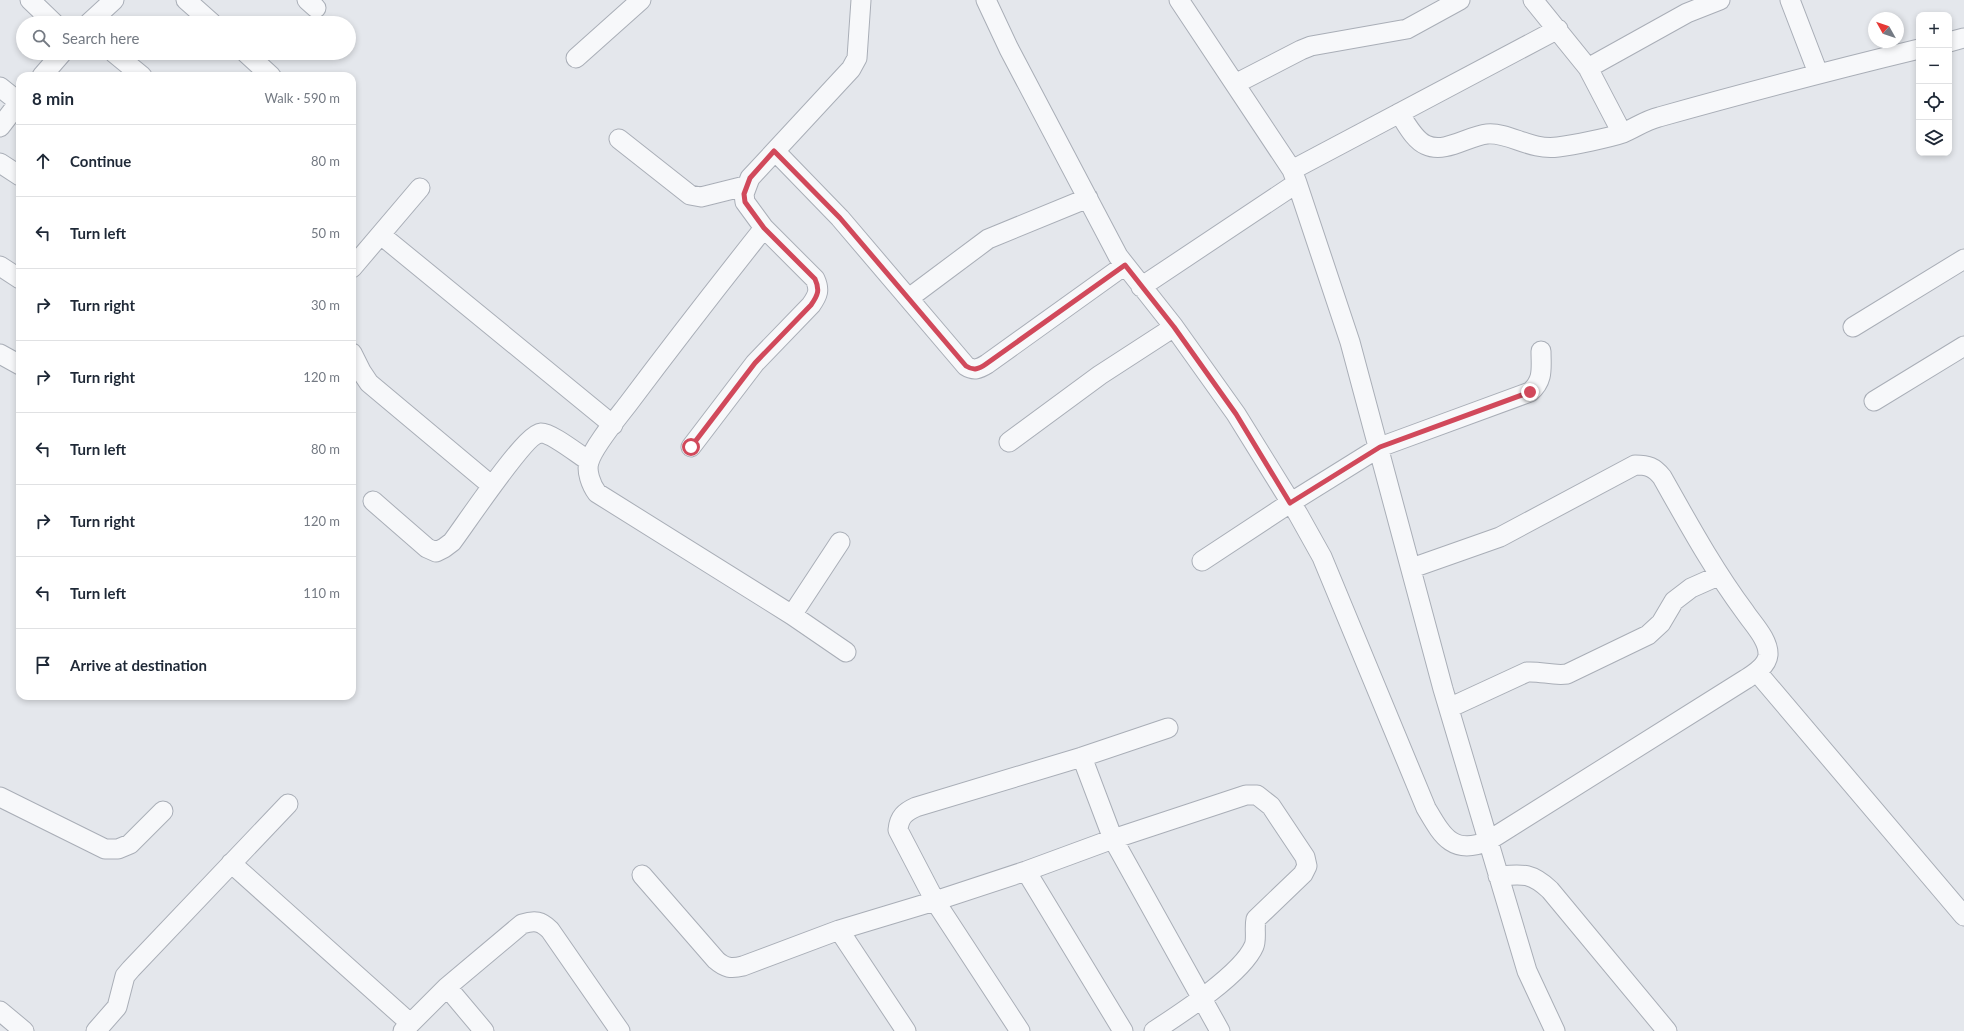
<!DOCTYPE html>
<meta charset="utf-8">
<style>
body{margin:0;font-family:Lato,sans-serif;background:#f2f2f3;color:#1f2937}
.controls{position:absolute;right:12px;top:12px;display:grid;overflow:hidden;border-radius:8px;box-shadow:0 2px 6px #0003}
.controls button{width:36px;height:36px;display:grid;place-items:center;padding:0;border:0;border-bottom:1px solid #e0e1e3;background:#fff;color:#1f2937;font:20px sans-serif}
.compass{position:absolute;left:1868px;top:12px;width:36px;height:36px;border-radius:50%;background:#fff;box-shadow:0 2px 6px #0003;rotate:310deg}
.stop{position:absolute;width:12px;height:12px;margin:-9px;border:3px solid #d1495b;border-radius:50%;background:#fff}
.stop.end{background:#d1495b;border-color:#fff;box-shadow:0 1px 4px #0008}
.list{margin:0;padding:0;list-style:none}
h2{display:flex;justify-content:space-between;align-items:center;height:52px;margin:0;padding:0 16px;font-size:17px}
h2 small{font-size:13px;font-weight:400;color:#747a83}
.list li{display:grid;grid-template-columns:26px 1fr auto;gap:12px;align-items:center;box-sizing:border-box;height:72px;padding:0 16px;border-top:1px solid #e0e1e3}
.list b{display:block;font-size:15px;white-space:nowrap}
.list em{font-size:13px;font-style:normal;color:#747a83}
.icon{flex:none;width:22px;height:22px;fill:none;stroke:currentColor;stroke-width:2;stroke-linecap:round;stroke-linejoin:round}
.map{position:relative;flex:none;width:1964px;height:1031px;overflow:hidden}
.search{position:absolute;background:#fff;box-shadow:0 2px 6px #0003;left:16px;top:16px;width:340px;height:44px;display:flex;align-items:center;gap:10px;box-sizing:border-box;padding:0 14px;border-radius:22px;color:#747a83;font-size:15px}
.panel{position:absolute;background:#fff;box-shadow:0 2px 6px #0003;left:16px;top:72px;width:340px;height:628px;border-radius:12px}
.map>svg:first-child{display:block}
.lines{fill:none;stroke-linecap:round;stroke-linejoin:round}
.minor-casing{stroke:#a9aeb7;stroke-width:21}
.minor{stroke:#f7f8fa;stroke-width:19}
.route{stroke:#d1495b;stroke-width:5}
</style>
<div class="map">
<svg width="1964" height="1031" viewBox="0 0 1964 1031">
<rect width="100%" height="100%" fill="#e4e7ec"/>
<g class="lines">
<defs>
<path id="minor" d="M30,0L54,23
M186,0L212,23
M307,0L316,8
M986,0L1009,49L1118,256L1174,327L1236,414L1298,514L1322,557L1426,808C1442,835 1452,856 1488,841L1746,679C1754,674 1767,666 1768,655C1769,640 1753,624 1745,612C1713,569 1688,523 1662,477C1654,467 1648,465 1635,465L1500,537L1412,568
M1179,0L1292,170L1297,183L1350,342L1443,689L1527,971L1555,1031
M1533,0L1588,68L1622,133
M1790,0L1818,73
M89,23L114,0
M1949,42L1964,38
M114,53L142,76
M246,53L271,76
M576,58L641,0
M1588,68L1687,13L1720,0
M42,76L62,53
M1235,84L1301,50L1311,46L1407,29L1460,0
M0,87L20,103
M1399,113C1406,123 1414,140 1426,145C1445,154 1468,136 1487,134C1510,132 1530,151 1558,147C1574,145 1608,138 1623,133C1635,128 1646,120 1659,117C1745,93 1832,70 1919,49
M0,127L20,101
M619,139L690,195L701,197L745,186
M775,151L840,218L966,366C974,371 979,369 987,364L1125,265
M0,163L20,176
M1292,170L1558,29
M764,228C718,286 673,344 628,404C618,417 593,447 589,462C586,471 591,485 597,493L792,615L846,652
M381,235L613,425
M0,266L20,279
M352,268L420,188
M1141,287L1297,183
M909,298L988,239L1088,198
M1853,327L1964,259
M352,353L361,371L369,383L492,486
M0,354L20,365
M1874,401L1964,346
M1009,442L1100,375L1174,327
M691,447L755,363L811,305C818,295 820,290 815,279L764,228L745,202L744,194L750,178L851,69L857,58L861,0
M373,501L427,548L436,552L444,548L452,542C465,525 525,434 541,433C552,433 579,455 589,461
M1202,561L1290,503L1380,447L1530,392C1544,380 1541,368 1541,351
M792,615L840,542
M1757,672L1964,916
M1449,708L1527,672C1541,671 1553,676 1567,674L1648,635L1661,623L1674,601L1691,588L1718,576
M1082,757L1113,839L1220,1031
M0,797L105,849H118L130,844L163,811
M231,863L410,1023
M1026,871L1123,1031
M642,875L716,960C725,968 731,969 743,966L839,930L935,901L1026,871L1113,839L1246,795H1257L1271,806L1305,857L1307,866L1303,874L1256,919C1254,928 1257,939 1254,946C1242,974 1180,1014 1154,1031
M1498,876C1522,874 1531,872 1550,890L1667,1031
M839,930L906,1031
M447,987L484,1031
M0,1011L24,1031
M96,1031L117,1007L125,976L131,969L288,804
M403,1031L447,987L522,924C535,920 541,921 550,930L620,1031
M1020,1031L935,901L898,830C899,817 905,812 916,807L1082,757L1168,728"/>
</defs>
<use href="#minor" class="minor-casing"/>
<use href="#minor" class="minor"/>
</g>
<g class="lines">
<path class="route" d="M691,447L755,363L811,305C818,295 820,290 815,279L764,228L745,202L744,194L750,178L774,151L840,218L966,366C974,371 979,369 986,364L1125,265L1174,327L1236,414L1290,503L1380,447L1530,392"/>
</g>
</svg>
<div class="controls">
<button>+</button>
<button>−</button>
<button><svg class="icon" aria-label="locate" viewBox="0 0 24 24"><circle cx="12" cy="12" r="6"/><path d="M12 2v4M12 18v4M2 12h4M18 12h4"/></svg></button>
<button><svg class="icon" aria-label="layers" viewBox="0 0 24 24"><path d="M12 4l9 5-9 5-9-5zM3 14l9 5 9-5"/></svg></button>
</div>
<svg class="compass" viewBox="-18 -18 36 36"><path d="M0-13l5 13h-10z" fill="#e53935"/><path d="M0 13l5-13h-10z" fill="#747a83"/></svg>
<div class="stop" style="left:691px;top:447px"></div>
<div class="stop end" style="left:1530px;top:392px"></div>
<div class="search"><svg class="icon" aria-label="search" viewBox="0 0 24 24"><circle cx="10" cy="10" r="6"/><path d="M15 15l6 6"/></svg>Search here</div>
<section class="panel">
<h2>8 min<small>Walk · 590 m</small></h2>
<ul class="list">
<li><svg class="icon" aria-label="ahead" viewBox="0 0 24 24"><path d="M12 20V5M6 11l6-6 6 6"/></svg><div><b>Continue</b></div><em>80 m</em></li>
<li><svg class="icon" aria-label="left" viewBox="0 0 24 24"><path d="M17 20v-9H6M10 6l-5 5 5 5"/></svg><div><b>Turn left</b></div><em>50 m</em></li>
<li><svg class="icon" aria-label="right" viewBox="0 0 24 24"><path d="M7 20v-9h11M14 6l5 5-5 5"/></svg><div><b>Turn right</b></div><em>30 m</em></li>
<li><svg class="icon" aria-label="right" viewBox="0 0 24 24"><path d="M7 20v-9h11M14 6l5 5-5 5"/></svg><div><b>Turn right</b></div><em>120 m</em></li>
<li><svg class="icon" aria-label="left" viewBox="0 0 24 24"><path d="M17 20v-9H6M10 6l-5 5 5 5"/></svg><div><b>Turn left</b></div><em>80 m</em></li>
<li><svg class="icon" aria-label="right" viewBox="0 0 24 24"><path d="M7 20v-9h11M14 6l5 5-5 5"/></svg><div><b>Turn right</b></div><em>120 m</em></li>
<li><svg class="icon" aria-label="left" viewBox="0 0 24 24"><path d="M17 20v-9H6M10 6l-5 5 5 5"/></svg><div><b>Turn left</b></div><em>110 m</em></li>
<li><svg class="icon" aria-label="arrive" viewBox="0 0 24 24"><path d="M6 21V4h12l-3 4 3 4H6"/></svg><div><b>Arrive at destination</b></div></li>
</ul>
</section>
</div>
